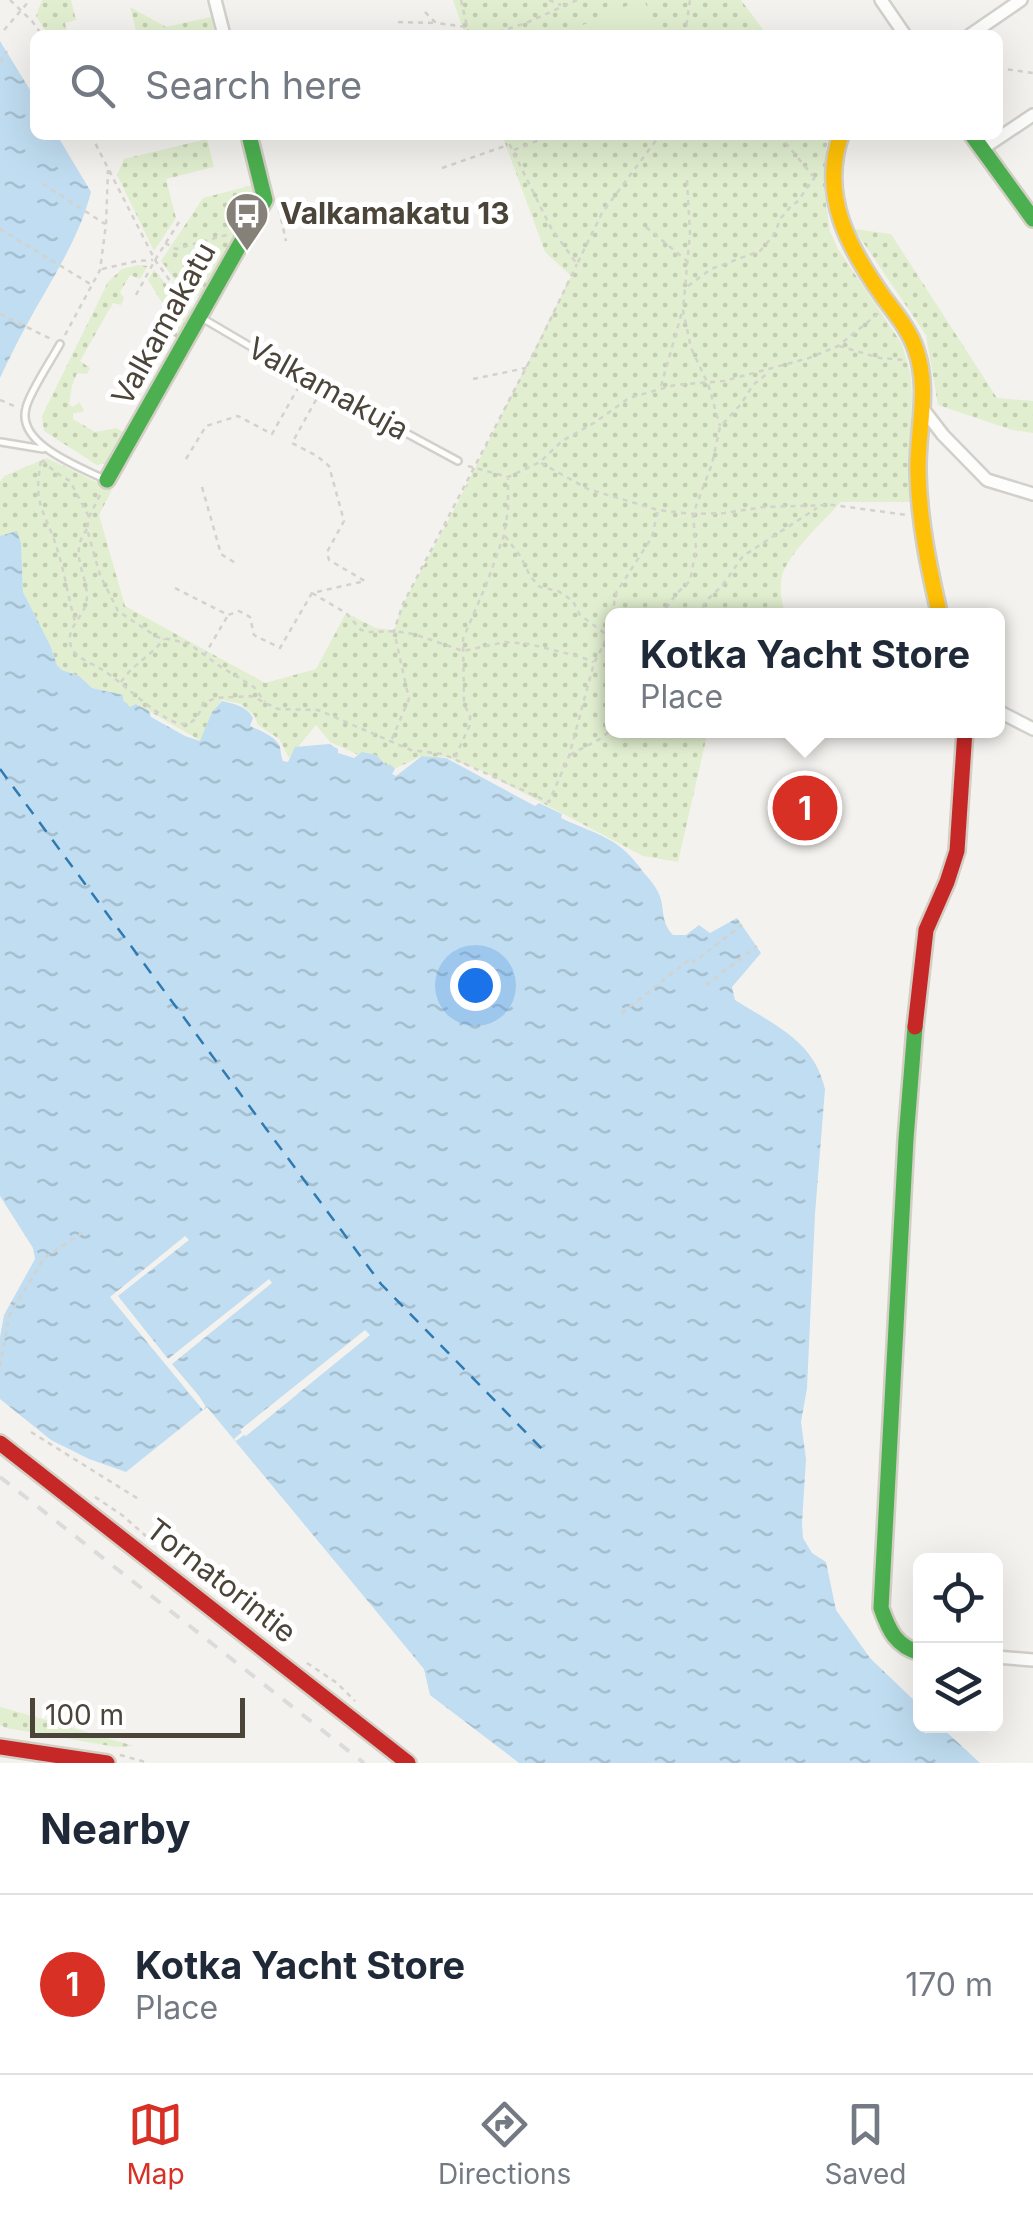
<!DOCTYPE html>
<style>
body{margin:0;font-family:Inter,sans-serif;background:#f6f6f7;color:#1f2937}
.controls{position:absolute;right:30px;bottom:30px;display:grid;overflow:hidden;border-radius:15px;box-shadow:0 10px 40px #0002}
.controls button{width:90px;height:90px;display:grid;place-items:center;padding:0;border:0;border-bottom:2px solid #e0e1e3;background:#fff;color:#1f2937;font:50px sans-serif}
.scale{position:absolute;left:30px;bottom:25px;width:215px;box-sizing:border-box;padding-left:10px;border:5px solid #4b4439;border-top:0;font-size:28px;line-height:35px;white-space:nowrap;color:#4b4439;-webkit-text-stroke:8px #fff;paint-order:stroke}
.you{position:absolute;left:475px;top:985px;width:35px;height:35px;margin:-25px;border:8px solid #fff;border-radius:50%;background:#1a73e8;box-shadow:0 0 0 15px #1a73e833}
.badge{display:grid;place-items:center;width:65px;height:65px;border-radius:50%;background:#d93025;color:#fff;font-size:32px;font-weight:700}
.pin{position:absolute;translate:-50% -50%;border:5px solid #fff;box-shadow:0 2px 10px #0006}
.popup{position:absolute;left:605px;top:608px;width:400px;height:130px;box-sizing:border-box;display:grid;place-content:center;border-radius:15px;background:#fff;filter:drop-shadow(0 2px 8px #0005);font-size:32px;white-space:nowrap;color:#747a83}
.popup b{font-size:38px;color:#1f2937}
.popup::after{content:'';position:absolute;left:50%;top:100%;margin-left:-20px;border:20px solid transparent;border-top-color:#fff}
.list{margin:0;padding:0;list-style:none}
h2{display:flex;justify-content:space-between;align-items:center;height:130px;margin:0;padding:0 40px;font-size:42px}
h2 small{font-size:32px;font-weight:400;color:#747a83}
.list li{display:grid;grid-template-columns:65px 1fr auto;gap:30px;align-items:center;box-sizing:border-box;height:180px;padding:0 40px;border-top:2px solid #e0e1e3}
.list b{display:block;font-size:38px;white-space:nowrap}
.list p{margin:0;font-size:32px;white-space:nowrap;color:#747a83}
.list em{font-size:32px;font-style:normal;color:#747a83}
.icon{flex:none;width:55px;height:55px;fill:none;stroke:currentColor;stroke-width:2;stroke-linecap:round;stroke-linejoin:round}
.map{position:relative;flex:none;width:1033px;height:1763px;overflow:hidden}
.search{position:absolute;background:#fff;box-shadow:0 10px 40px #0002;left:30px;right:30px;top:30px;height:110px;display:flex;align-items:center;gap:25px;box-sizing:border-box;padding:0 35px;border-radius:15px;color:#747a83;font-size:38px}
.sheet{height:310px;background:#fff}
nav{display:flex;justify-content:space-around;align-items:center;box-sizing:border-box;height:140px;border-top:2px solid #e0e1e3;background:#fff;font-size:28px;color:#747a83}
nav a{display:grid;justify-items:center;gap:5px}
nav .on{color:#d93025}
.map>svg:first-child{display:block}
.grass{fill:url(#grass-dots)}
.garden{fill:#e1eecf}
.water{fill:url(#water-ripples)}
.pier{fill:#f4f2ee}
.lines{fill:none;stroke-linecap:round;stroke-linejoin:round}
.ferry{stroke:#2e7ab2;stroke-width:2.5;stroke-dasharray:12 10;stroke-linecap:butt}
.lane-casing{stroke:#d2d0cb;stroke-width:10}
.street-casing{stroke:#d2d0cb;stroke-width:16}
.fast-casing{stroke:#d3cfc5;stroke-width:20}
.slow-casing{stroke:#d3cfc5;stroke-width:20}
.jam-casing{stroke:#d3cfc5;stroke-width:20}
.path{stroke:#d3d2cc;stroke-width:2.5;stroke-dasharray:5 5;stroke-linecap:butt}
.lane{stroke:#fdfdfc;stroke-width:5}
.street{stroke:#fdfdfc;stroke-width:11}
.fast{stroke:#4caf50;stroke-width:15}
.slow{stroke:#ffc107;stroke-width:15}
.jam{stroke:#c62828;stroke-width:15}
.rail{stroke:#dbdbda;stroke-width:4;stroke-dasharray:12 12;stroke-linecap:butt}
.labels{text-anchor:middle;stroke-width:10;stroke-linejoin:round;paint-order:stroke}
.poi-label{font-size:30px;font-weight:bold;fill:#4b4439;stroke:#fff;text-anchor:start}
.street-label{font-size:30px;fill:#4b4439;stroke:#fff}
</style>
<div class="map">
<svg width="1033" height="1763" viewBox="0 0 1033 1763">
<defs>
<pattern id="grass-dots" width="8" height="8" patternUnits="userSpaceOnUse" patternTransform="scale(2.5)"><rect width="8" height="8" fill="#e1eecf"/><path d="M2 2h.1M6 6h.1" fill="none" stroke="#c3cdb2" stroke-width="1.8" stroke-linecap="round"/></pattern>
<pattern id="water-ripples" width="26" height="14" patternUnits="userSpaceOnUse" patternTransform="scale(2.5)"><rect width="26" height="14" fill="#c0ddf1"/><path d="M2 4q2-2 4 0t4 0M15 11q2-2 4 0t4 0" fill="none" stroke="#a6bfcf"/></pattern>
</defs>
<rect width="100%" height="100%" fill="#f4f2ee"/>
<path class="grass" d="M42,0H71L76,20L65,23L68,35H48L36,16Z
M453,0H741L767,35H465Z
M130,7L166,27L211,17L215,35H137Z
M502,135H830L826,148L824,190L830,231L838,249L902,344L911,376L912,401L910,438L914,502H841C824,521 788,553 782,576C779,590 782,602 785,615L612,616V730L708,731L678,862L643,856L480,770L446,757L422,756L392,770L330,742L316,725L289,758L279,739L258,725L254,715L241,704L222,700L212,712L201,741L137,704L130,708L123,700L122,695L92,688L79,676L62,670L57,665L50,645L23,592L21,544L0,536V482L4,476L47,458L112,490L99,515L125,606L265,683L316,669L346,613L376,628L394,630L403,604L456,506L571,276L545,252Z
M207,139L214,167L166,179L176,218L154,251L117,175L124,159Z
M253,185L255,200L200,297L176,281L161,261L203,198Z
M854,229L891,234L997,398L1033,401V433L1012,430L938,405L926,335Z
M138,265L148,266L140,279L130,275L120,292L124,298L121,305L113,303L80,361L90,368L87,374L77,373L72,386L69,404L73,407L79,402L84,410L82,412L73,413V419L95,432L117,428L124,433L106,463L97,465L44,431L42,416L108,282L122,269Z
M154,270L171,290L193,308L177,338L167,332L173,320L148,280Z
M0,1706L1,1707L134,1746L116,1747L6,1728L0,1725Z"/>
<path class="garden" d="M640,0H644L659,35H560Z"/>
<path class="water" d="M0,41L35,98V135H57L91,192C78,242 49,283 25,328C16,344 8,361 0,378Z
M17,531L21,544L23,592L50,645L57,665L62,670L79,676L92,688L123,695V700L130,707L136,704L149,711L151,717L185,736L200,741L212,712L222,701C234,704 247,706 253,718L250,726C260,730 277,737 280,747C281,752 281,757 283,761L288,762L295,747L329,744L338,749V753L354,758L362,752L376,755L387,766L390,764L395,769L392,774L396,776L422,756L446,758L535,806L539,803L562,814L561,818C599,836 618,836 644,873C649,879 655,885 658,892C666,908 659,920 673,935H686L699,925L710,933L737,918L761,953L732,987L735,1000C774,1025 814,1040 825,1089L815,1214L807,1388L801,1422L806,1459L802,1523L803,1538L812,1553L826,1562L836,1610L870,1658L920,1706V1726H940L980,1763H519L430,1695L424,1669L207,1407L126,1472L89,1459L51,1440L0,1399V1337L4,1315L35,1259L33,1248L0,1196V536Z"/>
<path class="pier" d="M185,1236L189,1240L118,1296L168,1359L269,1279L272,1283L172,1364L199,1396L206,1407L203,1410L110,1297Z
M365,1330L370,1335L246,1436L244,1435L236,1441L234,1439L242,1432L240,1430Z"/>
<g class="lines">
<path class="ferry" d="M0,769L381,1284L548,1455"/>
<defs>
<path id="lane" d="M202,318L304,378L458,461
M60,344C52,359 29,393 26,408C16,444 80,467 104,479
M1,442L43,449"/>
<path id="street" d="M215,0L224,35
M881,0L905,35
M970,35L1021,0
M982,149L1033,115
M923,409L943,435L987,480L1033,494
M998,711L1033,729
M996,1657L1033,1660"/>
<path id="fast" d="M972,135L1033,219
M107,480L265,200L249,135
M915,1027L906,1139L881,1608C889,1631 896,1646 920,1653"/>
<path id="slow" d="M841,135C819,196 850,250 884,298C896,314 910,331 916,350C930,390 917,431 918,472C919,521 929,569 940,616"/>
<path id="jam" d="M915,1027L926,930L947,882L957,851L965,730
M0,1443L408,1763
M0,1747L107,1763"/>
</defs>
<use href="#lane" class="lane-casing"/>
<use href="#street" class="street-casing"/>
<use href="#fast" class="fast-casing"/>
<use href="#slow" class="slow-casing"/>
<use href="#jam" class="jam-casing"/>
<path class="path" d="M10,0L32,21L42,35
M461,0L469,35
M549,0L561,5
M425,12L436,23L467,27
M398,22L435,23
M4,30L30,0
M489,35L526,23L577,0
M685,35L690,0
M0,62L7,51
M998,68L1033,73
M91,135L155,260L176,289L190,299
M505,135L551,228L577,264L602,213L660,135
M779,135L813,176
M514,150L552,135
M442,168L508,145
M687,180L690,233L683,310L691,348L708,384L720,426
M43,184L105,224
M279,209L286,241
M646,227L687,261
M0,229L92,285
M165,243L176,249L230,234
M102,269L137,261L153,260
M688,286L711,269L760,251L773,236L781,218L792,205L797,202L815,177
M136,295L155,260L179,222
M0,314L53,340
M65,335L100,270L106,224L108,170
M839,346L880,358L904,360
M473,379L526,368
M661,386L682,312
M0,400L14,406
M186,459L206,426L238,416L272,434L298,388
M42,460L55,472L70,481L89,517
M41,461C32,508 46,510 58,552C65,574 68,598 75,621
M541,463L588,489L658,510L693,514L725,513L763,507L833,505L907,515
M468,466L508,477L540,462L562,441L594,423L629,398L675,385L724,381L809,358L838,346L879,313
M202,487L221,554L237,564
M100,495L89,517L87,529L100,575L118,611L157,637L188,643L218,665L254,687L265,702
M87,529C84,534 81,538 80,543C74,563 91,584 86,604C82,618 65,630 71,646C75,658 91,663 101,669C121,680 164,725 184,724C195,724 200,713 203,703L216,698L251,696L278,709L318,710L411,750L443,754L549,802L569,756L594,663L608,636L616,593L652,537L658,510
M505,536L521,557L530,576L540,587L558,591L573,601L580,615L612,639
M175,588L228,615L239,611L250,617L254,635L280,648L312,593L365,581L329,560L327,552L344,521L329,466L317,456L292,443L317,398
M312,593L346,613L361,630L370,632L394,631L414,634L463,651L505,642L529,644L581,657L593,662
M660,616L677,593L690,581L696,549L693,514L712,464L720,427L741,404L753,385L768,373
M698,616L706,601L722,586L743,556L817,508
M204,656L227,617
M121,682C133,664 151,656 164,639
M392,739L409,699L394,631L403,604L541,339L577,264
M570,755C585,746 600,742 612,728
M455,757L470,725V716L464,704L463,639L488,580L504,535L508,510V479
M706,985L757,946
M622,1013L691,958L694,962L742,925
M0,1366L9,1316L44,1258L82,1233
M31,1432L140,1500
M95,1497L122,1515L155,1544
M307,1663L337,1683L355,1701
M120,1755L149,1763"/>
<use href="#lane" class="lane"/>
<use href="#street" class="street"/>
<use href="#fast" class="fast"/>
<use href="#slow" class="slow"/>
<use href="#jam" class="jam"/>
<path class="rail" d="M0,1477L364,1763"/>
</g>
<defs>
<symbol id="bus-pin" viewBox="-11 -11 22 30"><path d="M0 17L-7.5 6A9.5 9.5 0 1 1 7.5 6Z" fill="#868178" stroke="#fff"/><path d="M-5-6H5V4H4V6H2V4H-2V6H-4V4H-5ZM-3.5-4V0h7V-4ZM-3.5 1.2v1.5H-2V1.2ZM2 1.2v1.5H3.5V1.2Z" fill="#fff"/></symbol>
</defs>
<g fill-rule="evenodd">
<use href="#bus-pin" x="222" y="189" width="50" height="68"/>
</g>
<g class="labels">
<g class="poi-label">
<text x="280" y="224">Valkamakatu 13</text>
</g>
<g class="street-label">
<text transform="translate(164 324) rotate(-61)" y="10">Valkamakatu</text>
<text transform="translate(328 389) rotate(29)" y="10">Valkamakuja</text>
<text transform="translate(221 1581) rotate(38)" y="10">Tornatorintie</text>
</g>
</g>
</svg>
<div class="controls">
<button><svg class="icon" aria-label="locate" viewBox="0 0 24 24"><circle cx="12" cy="12" r="6"/><path d="M12 2v4M12 18v4M2 12h4M18 12h4"/></svg></button>
<button><svg class="icon" aria-label="layers" viewBox="0 0 24 24"><path d="M12 4l9 5-9 5-9-5zM3 14l9 5 9-5"/></svg></button>
</div>
<div class="scale">100 m</div>
<div class="you"></div>
<div class="pin badge" style="left:805px;top:808px">1</div>
<div class="popup"><b>Kotka Yacht Store</b>Place</div>
<div class="search"><svg class="icon" aria-label="search" viewBox="0 0 24 24"><circle cx="10" cy="10" r="6"/><path d="M15 15l6 6"/></svg>Search here</div>
</div>
<section class="sheet">
<h2>Nearby<small></small></h2>
<ul class="list">
<li><span class="badge">1</span><div><b>Kotka Yacht Store</b><p>Place</p></div><em>170 m</em></li>
</ul>
</section>
<nav>
<a class="on"><svg class="icon" aria-label="map" viewBox="0 0 24 24"><path d="M3 6l6-2 6 2 6-2v14l-6 2-6-2-6 2zM9 4v14M15 6v14"/></svg>Map</a>
<a><svg class="icon" aria-label="directions" viewBox="0 0 24 24"><path d="M12 3l9 9-9 9-9-9zM9 14v-3h6M13 9l2 2-2 2"/></svg>Directions</a>
<a><svg class="icon" aria-label="saved" viewBox="0 0 24 24"><path d="M7 4h10v16l-5-4-5 4z"/></svg>Saved</a>
</nav>
